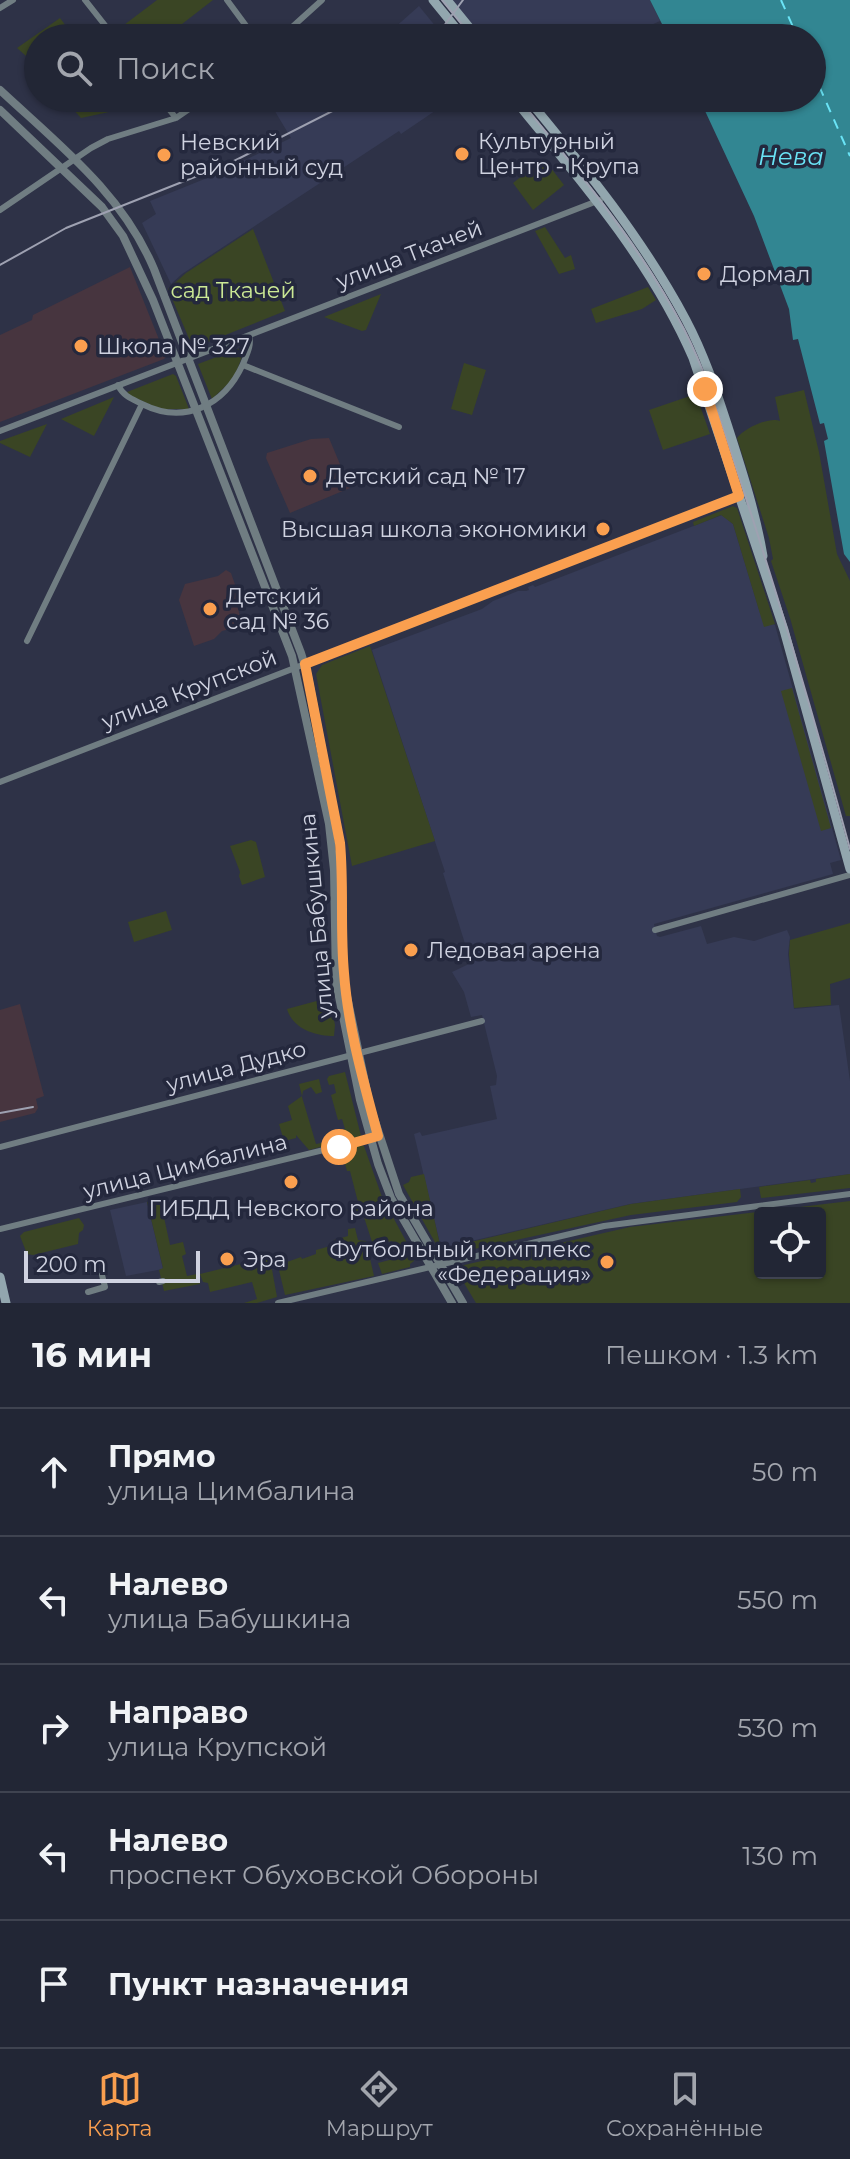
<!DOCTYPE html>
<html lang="ru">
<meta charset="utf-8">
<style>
body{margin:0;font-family:Montserrat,sans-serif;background:#2e3241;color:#f1f3f6}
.controls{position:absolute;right:24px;bottom:24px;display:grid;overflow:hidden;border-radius:8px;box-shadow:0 2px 6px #0004}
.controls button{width:72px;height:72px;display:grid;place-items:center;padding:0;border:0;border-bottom:2px solid #3f4350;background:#222635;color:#f1f3f6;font:40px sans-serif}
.scale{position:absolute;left:24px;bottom:20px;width:176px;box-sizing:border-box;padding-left:8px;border:4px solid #cfd2e0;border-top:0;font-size:22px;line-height:28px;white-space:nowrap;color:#cfd2e0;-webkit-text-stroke:6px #24283d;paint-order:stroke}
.stop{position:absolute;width:24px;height:24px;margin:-18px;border:6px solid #fa9f4f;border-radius:50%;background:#fff}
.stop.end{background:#fa9f4f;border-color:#fff;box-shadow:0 2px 8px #0008}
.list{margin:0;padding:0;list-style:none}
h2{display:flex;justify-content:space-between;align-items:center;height:104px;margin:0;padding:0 32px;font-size:34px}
h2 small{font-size:26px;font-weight:400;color:#a2a5ad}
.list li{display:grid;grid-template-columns:52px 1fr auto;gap:24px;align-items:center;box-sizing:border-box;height:128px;padding:0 32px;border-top:2px solid #3f4350}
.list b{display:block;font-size:30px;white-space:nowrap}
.list p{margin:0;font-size:26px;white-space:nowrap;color:#a2a5ad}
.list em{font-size:26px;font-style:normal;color:#a2a5ad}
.icon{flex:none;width:44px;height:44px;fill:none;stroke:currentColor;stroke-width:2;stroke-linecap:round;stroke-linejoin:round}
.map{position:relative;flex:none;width:850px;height:1303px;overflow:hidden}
.search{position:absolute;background:#222635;box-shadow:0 2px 6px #0004;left:24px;right:24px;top:24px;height:88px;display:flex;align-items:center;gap:20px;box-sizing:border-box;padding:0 28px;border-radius:44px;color:#a2a5ad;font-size:30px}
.sheet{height:744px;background:#222635}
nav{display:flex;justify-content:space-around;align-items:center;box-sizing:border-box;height:112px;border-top:2px solid #3f4350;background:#222635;font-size:22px;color:#a2a5ad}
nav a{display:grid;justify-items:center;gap:4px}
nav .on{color:#fa9f4f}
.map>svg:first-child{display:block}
.built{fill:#363b56}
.education{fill:#47353f}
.green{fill:#3a4524;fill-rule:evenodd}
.water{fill:#328692}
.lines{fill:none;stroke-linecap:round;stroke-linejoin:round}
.ferry{stroke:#6ae4f6;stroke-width:2;stroke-dasharray:10 8;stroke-linecap:butt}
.minor{stroke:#707d82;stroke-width:6}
.tertiary{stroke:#707d82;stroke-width:8}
.secondary{stroke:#92a6ae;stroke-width:9}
.tram{stroke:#9ea1b1;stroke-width:2}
.rail{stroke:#9ea1b1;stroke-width:2}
.route{stroke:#fa9f4f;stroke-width:10}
.poi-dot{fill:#fa9f4f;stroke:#24283d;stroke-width:3}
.labels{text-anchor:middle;stroke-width:7;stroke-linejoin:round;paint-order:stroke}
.poi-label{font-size:22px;fill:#cfd2e0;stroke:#24283d;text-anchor:start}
.street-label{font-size:22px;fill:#cfd2e0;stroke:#24283d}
.park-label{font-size:22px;fill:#cbe895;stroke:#24283d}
.water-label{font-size:24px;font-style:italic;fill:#6ae4f6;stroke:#24283d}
</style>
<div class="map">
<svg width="850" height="1303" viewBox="0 0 850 1303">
<rect width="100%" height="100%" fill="#2e3247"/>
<path class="built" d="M451,0H650L660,21L622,38H483Z
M419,6L445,38H383Z
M267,98H454L401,134L399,131L182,274L171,284L142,223L156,214L150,201L212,176L291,138Z
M722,515L733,524L760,613L775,625L841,860L830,863L833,874L654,924L657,936L660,937L701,926L707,944L734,937L754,941L787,930L790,937L788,954L794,1009L839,1005L850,1081V1174L630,1204L441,1248L414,1134L420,1132L422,1136L497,1119L490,1086L496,1085L497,1076L482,1015L471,1017L464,992L452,972L471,963L443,873L445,872L372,650L482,609L493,601L518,591H526L529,590L528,587L533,585L535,587Z
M147,1202L163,1269L126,1276L110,1210Z"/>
<path class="education" d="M130,267L166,357L164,359L0,422V335L32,320L33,315Z
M329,438L350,488L290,513L266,458L267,453L311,439Z
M226,570L231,573L241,602L237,604L243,629L232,632L230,629L222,631L214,639L194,646L179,600L185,584L218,576Z
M20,1004L44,1096L36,1099L38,1108L35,1113L0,1122V1010Z"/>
<path class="green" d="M157,0H213L164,38H121L116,31Z
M60,18L75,38H38V85L29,76L34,63L17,48Z
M63,98H119L124,106L123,109L81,118Z
M544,159L564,185L533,210L513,183Z
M545,227L565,258L571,255L575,269L559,274L535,231Z
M253,229L285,311L193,348L168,289L186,273Z
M648,287L656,300L642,309L596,323L591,309Z
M381,294L366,330L362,331L324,317Z
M246,346L234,378L212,399L198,364Z
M464,363L486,370L472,415L451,409Z
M173,374L176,376L189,409H160L129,395L127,392Z
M804,390L819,452L837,554L850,581V816H846L790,618L771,561L773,559L769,538L737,438C744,429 769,416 780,421L775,397Z
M696,394L710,434L663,450L649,410Z
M114,397L94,436L61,419Z
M47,424L30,457L0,443V441Z
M733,506L737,508L775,624L764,627L733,524L721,515L694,526L693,522Z
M370,646L435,841L352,866L316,674L322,665Z
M792,688L831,828L821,831L781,691Z
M251,840L256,842L265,877L242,885L239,876L240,872L230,846Z
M166,911L172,930L134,942L128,922Z
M850,923V978L830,984L831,1005L794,1008L789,954L790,940Z
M321,984L328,990L335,1025L334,1036C315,1036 293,1029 287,1009L324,999Z
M345,1072L361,1136L343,1141L341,1130L345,1129L342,1119L338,1120L331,1095L336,1093L334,1084L329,1085L327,1079L329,1076Z
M319,1079L322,1092L316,1094L311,1087L303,1091L302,1097L316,1144L326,1142V1134L332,1132L335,1143L309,1150L296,1135V1138L284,1141L279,1124L292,1120L288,1106L302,1096L299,1084Z
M360,1145L364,1146L382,1197L413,1254L414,1261L410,1264V1267L382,1274L378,1263L397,1258L392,1241L373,1245L363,1214L357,1215L355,1208L359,1206L350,1171H347L342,1154L345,1149Z
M424,1174L441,1249L631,1204L740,1189L741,1197L737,1202L631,1215L451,1254L437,1246L403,1185L409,1182L411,1177Z
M850,1174V1188L761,1198L759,1187L810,1180L811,1183L816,1182V1179Z
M160,1199L170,1245L183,1242L186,1254L182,1256L187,1276L197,1274L200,1284L164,1291L159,1270L163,1268L147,1202Z
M850,1201V1303H476L458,1273L460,1266L630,1227ZM820,1213V1273H760V1213Z
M79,1218L84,1225L83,1230L79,1233L78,1244L33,1255L27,1254L20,1236L24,1232Z
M355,1228L358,1240L366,1241L374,1276L285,1295L277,1262H287L301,1257L302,1259L316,1254V1250L334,1245V1240L348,1236V1229Z
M265,1252L269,1253L277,1297L257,1303H244L257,1299L252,1282L210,1292L208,1283L203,1282L200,1274L253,1261L254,1264L258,1263L257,1259L266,1257Z"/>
<path class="water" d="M650,0H850V562L844,554L824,441L828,439L824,423L820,424L798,339L793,340L789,309L754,216L699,98H812V38H669Z"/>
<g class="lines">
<path class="ferry" d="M781,0L798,38
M812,70L850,156"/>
<path class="minor" d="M85,0L115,38
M227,0L255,38
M0,8L13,0
M280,38L322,0
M160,98L176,118
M0,210L91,148L108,139L176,118L205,98
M243,365L399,427
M118,385C123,396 132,399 142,404C184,425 224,406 243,364C247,354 252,345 249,335
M0,431L600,200
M27,641L142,404
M0,782L742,495
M655,930L850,875
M0,1147L482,1021
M0,1229L373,1138
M159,1282L163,1281
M88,1292L105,1287L102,1275
M278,1303L604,1226L850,1194"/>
<path class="tertiary" d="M0,90C59,145 122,193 154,269L301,653L308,676L340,843L344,982L370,1106L399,1194L463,1303
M0,110L102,207L123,236L153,300L292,656L329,824L334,870L336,982L360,1100L378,1164L391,1198L452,1303"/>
<path class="secondary" d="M433,0L464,38
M447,0L478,38
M513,98C580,179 651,261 693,358L784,630L850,869
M527,98C585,168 643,239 686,320C704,354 716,390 728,427C742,471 755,510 763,556
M0,1277L6,1303"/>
<path class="tram" d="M442,0L473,38
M518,98C578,171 640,245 684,329C710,380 725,435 743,489C782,608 817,728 850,849"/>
<path class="rail" d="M435,38L463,0
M0,265L66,228L230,163L358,98
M0,1113L33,1107"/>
</g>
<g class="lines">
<path class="route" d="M339,1147L378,1136C364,1083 348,1028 344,973C340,930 344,886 340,843L305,664L739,496L705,389"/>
</g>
<g class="poi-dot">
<circle cx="462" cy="154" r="8"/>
<circle cx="164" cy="155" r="8"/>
<circle cx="704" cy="274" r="8"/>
<circle cx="81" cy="346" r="8"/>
<circle cx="310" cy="476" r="8"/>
<circle cx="603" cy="529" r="8"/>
<circle cx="210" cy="609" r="8"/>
<circle cx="411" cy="950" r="8"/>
<circle cx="291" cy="1182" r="8"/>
<circle cx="227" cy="1259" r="8"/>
<circle cx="607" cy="1262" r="8"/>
</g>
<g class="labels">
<g class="poi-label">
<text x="478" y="149">Культурный<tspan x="478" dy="25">Центр - Крупа</tspan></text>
<text x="180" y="150">Невский<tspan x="180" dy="25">районный суд</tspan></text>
<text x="720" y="282">Дормал</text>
<text x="97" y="354">Школа № 327</text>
<text x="326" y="484">Детский сад № 17</text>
<text x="587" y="537" text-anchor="end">Высшая школа экономики</text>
<text x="226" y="604">Детский<tspan x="226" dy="25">сад № 36</tspan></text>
<text x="427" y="958">Ледовая арена</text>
<text x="291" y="1216" text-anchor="middle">ГИБДД Невского района</text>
<text x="591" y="1257" text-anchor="end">Футбольный комплекс<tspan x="591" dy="25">«Федерация»</tspan></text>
<text x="243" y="1267">Эра</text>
</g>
<g class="street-label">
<text transform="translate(409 254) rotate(-21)" y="8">улица Ткачей</text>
<text transform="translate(189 689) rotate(-21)" y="8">улица Крупской</text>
<text transform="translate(316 916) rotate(-95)" y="8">улица Бабушкина</text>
<text transform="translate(236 1066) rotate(-15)" y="8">улица Дудко</text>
<text transform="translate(185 1166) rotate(-14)" y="8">улица Цимбалина</text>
</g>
<g class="park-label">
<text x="233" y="298">сад Ткачей</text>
</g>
<g class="water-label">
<text x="791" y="165">Нева</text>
</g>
</g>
</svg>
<div class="controls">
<button><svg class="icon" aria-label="locate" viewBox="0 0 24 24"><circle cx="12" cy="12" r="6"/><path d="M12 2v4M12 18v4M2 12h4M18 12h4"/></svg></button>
</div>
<div class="scale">200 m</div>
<div class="stop" style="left:339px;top:1147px"></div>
<div class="stop end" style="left:705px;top:389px"></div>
<div class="search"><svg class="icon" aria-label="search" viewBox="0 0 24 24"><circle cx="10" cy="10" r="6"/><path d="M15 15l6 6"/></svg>Поиск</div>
</div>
<section class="sheet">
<h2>16 мин<small>Пешком · 1.3 km</small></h2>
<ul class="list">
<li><svg class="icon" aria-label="ahead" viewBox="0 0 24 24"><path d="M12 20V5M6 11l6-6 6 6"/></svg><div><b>Прямо</b><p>улица Цимбалина</p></div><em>50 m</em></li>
<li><svg class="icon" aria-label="left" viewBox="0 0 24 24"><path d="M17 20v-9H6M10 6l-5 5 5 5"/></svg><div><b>Налево</b><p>улица Бабушкина</p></div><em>550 m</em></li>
<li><svg class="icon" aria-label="right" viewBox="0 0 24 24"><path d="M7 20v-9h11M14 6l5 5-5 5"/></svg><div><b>Направо</b><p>улица Крупской</p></div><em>530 m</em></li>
<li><svg class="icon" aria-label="left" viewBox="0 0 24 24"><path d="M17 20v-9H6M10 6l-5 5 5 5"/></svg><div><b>Налево</b><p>проспект Обуховской Обороны</p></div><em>130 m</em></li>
<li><svg class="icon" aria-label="arrive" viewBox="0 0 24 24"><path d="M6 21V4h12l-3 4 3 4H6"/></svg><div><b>Пункт назначения</b></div></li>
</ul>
</section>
<nav>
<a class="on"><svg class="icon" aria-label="map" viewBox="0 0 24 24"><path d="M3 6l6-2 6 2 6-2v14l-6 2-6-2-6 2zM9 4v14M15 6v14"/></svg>Карта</a>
<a><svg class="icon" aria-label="directions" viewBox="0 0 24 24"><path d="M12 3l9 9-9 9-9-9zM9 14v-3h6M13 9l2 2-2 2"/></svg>Маршрут</a>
<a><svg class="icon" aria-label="saved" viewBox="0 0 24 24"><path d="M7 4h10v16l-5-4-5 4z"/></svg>Сохранённые</a>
</nav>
